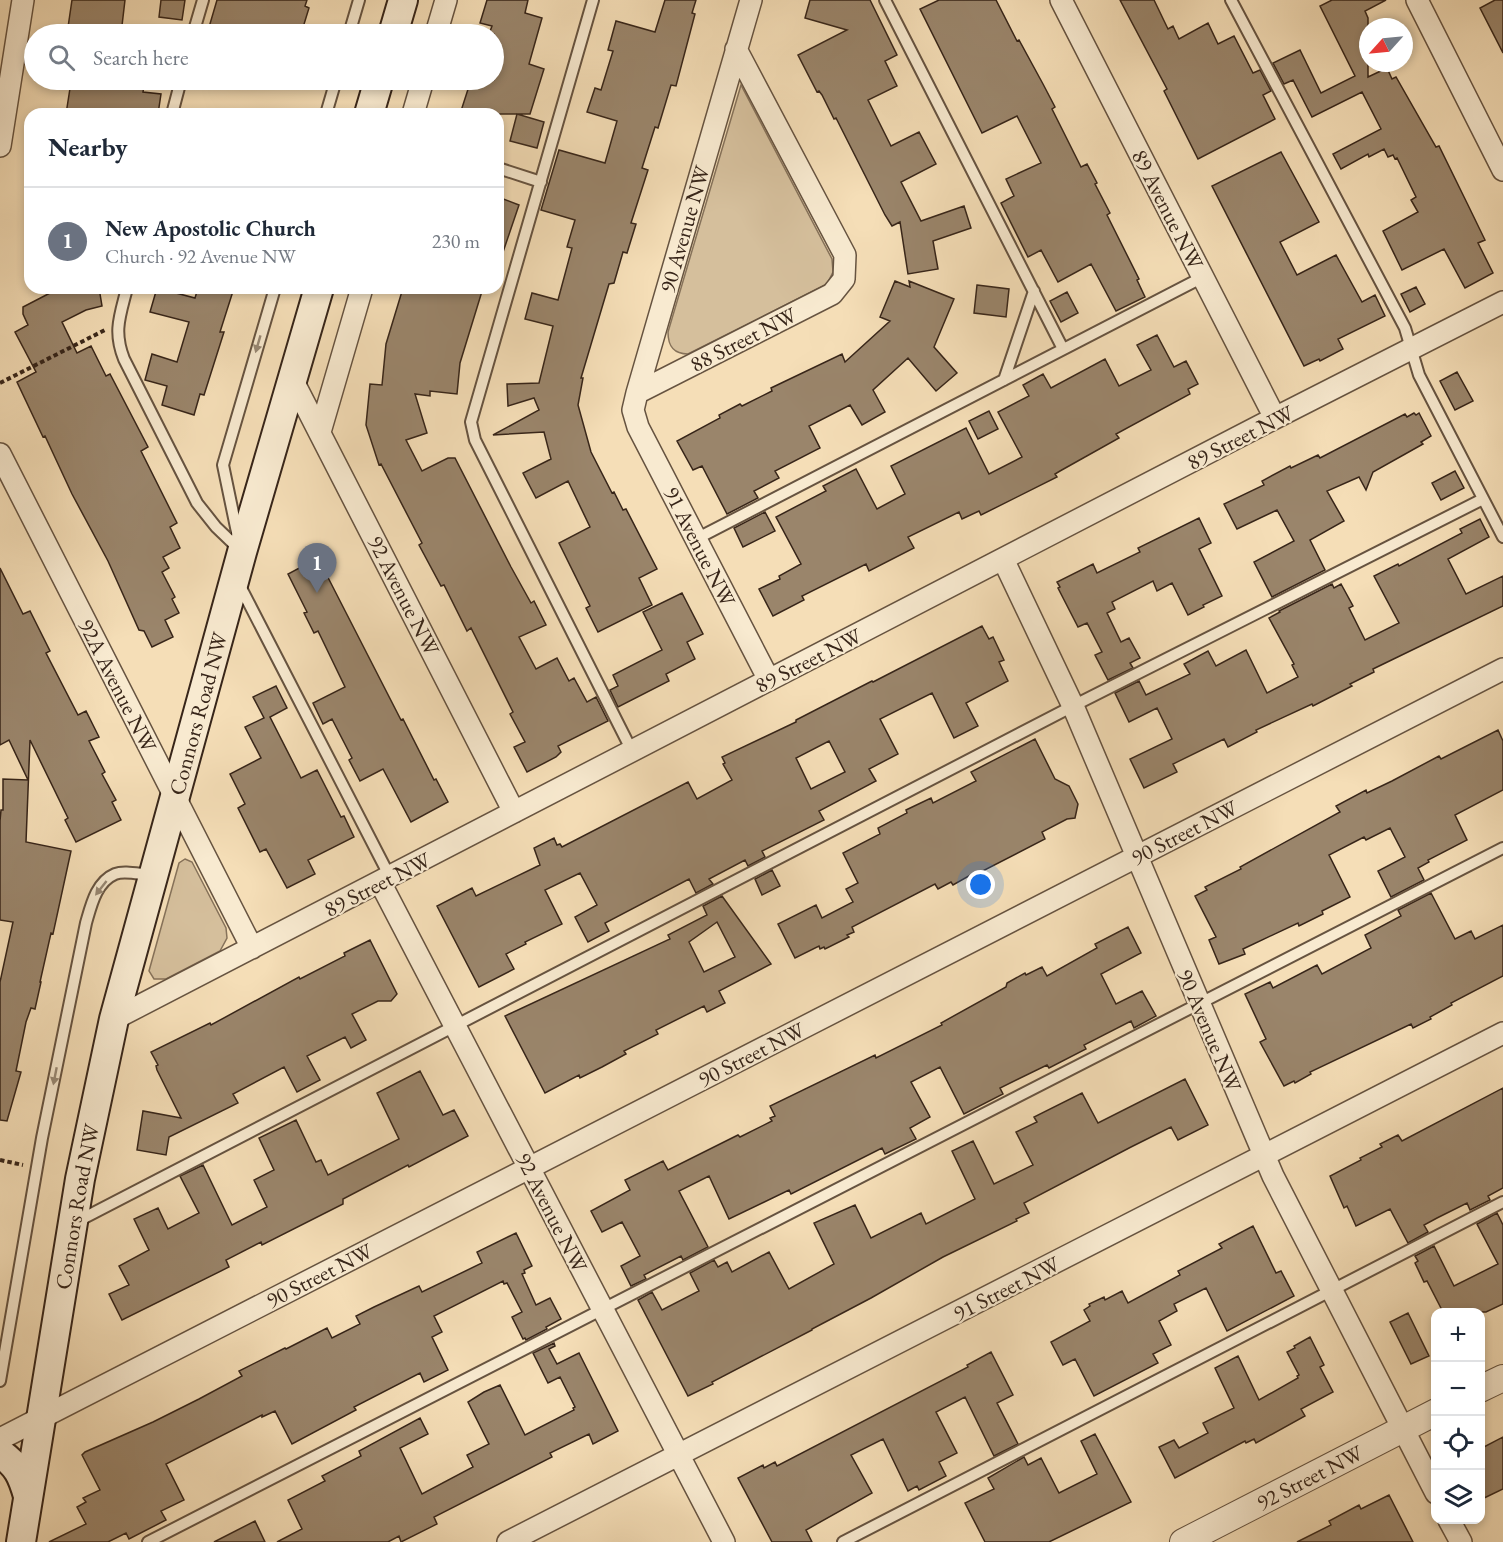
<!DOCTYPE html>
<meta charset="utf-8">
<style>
body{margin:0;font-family:"EB Garamond",serif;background:#f2f2f3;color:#1f2937}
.controls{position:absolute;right:18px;bottom:18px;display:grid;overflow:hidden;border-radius:12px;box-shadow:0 3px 9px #0003}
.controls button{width:54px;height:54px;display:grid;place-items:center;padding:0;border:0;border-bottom:2px solid #e0e1e3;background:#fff;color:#1f2937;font:30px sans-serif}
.compass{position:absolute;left:1359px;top:18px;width:54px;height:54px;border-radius:50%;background:#fff;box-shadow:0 3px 9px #0003;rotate:243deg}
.you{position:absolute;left:981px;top:885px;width:21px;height:21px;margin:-15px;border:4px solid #fff;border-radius:50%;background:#1a73e8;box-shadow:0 0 0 9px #1a73e833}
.badge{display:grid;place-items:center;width:39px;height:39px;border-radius:50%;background:#8f2418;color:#fff;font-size:20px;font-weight:700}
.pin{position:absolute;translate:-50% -50px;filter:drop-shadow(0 2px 3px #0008)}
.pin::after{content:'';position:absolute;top:32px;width:21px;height:18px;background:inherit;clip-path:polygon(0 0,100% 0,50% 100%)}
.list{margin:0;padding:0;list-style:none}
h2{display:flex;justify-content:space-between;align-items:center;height:78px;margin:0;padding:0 24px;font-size:26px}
h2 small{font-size:20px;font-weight:400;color:#747a83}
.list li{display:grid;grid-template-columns:39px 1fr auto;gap:18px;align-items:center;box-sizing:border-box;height:108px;padding:0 24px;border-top:2px solid #e0e1e3}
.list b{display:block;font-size:22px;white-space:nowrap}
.list p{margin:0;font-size:20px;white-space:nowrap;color:#747a83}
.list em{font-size:20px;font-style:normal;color:#747a83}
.icon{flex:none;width:33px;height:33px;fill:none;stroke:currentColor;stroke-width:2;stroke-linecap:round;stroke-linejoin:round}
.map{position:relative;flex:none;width:1503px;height:1542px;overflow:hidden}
.search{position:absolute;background:#fff;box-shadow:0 3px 9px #0003;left:24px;top:24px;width:480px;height:66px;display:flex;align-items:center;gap:15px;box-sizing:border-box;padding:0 21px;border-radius:33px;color:#747a83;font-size:22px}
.panel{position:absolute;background:#fff;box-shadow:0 3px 9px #0003;left:24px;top:108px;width:480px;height:186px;border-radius:18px}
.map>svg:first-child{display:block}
.green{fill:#d5bf9c;stroke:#86725a;stroke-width:1.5}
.building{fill:#9a856b;stroke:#372519;stroke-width:1.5;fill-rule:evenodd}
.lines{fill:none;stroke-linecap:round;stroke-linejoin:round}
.service-casing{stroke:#665340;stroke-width:14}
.minor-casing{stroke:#665340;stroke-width:24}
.tertiary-casing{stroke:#665340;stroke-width:28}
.secondary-casing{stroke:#372519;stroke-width:32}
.path{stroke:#372519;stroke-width:4;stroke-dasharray:4.5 3;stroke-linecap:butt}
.service{stroke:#f8ead0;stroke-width:10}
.minor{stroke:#f8ead0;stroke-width:21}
.tertiary{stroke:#f8ead0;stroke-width:26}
.secondary{stroke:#f8ead0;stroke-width:28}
.oneway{fill:#988874}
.labels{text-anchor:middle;stroke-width:4.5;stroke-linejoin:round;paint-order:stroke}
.street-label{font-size:22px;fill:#372519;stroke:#f8ead0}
</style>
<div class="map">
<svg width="1503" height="1542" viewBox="0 0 1503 1542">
<rect width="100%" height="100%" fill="#f5deb7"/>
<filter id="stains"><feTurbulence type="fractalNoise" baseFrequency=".00333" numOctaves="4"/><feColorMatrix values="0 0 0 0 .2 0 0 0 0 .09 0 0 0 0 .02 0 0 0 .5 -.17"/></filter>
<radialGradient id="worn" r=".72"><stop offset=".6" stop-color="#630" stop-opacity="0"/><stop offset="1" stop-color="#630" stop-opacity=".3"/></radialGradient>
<path class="green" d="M741,85L832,259L833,272L827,284L688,354C674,354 668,347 668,332Z
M185,859L192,862L226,928L227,938L220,951L166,979H154L149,971L179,863Z"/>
<path class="building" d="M72,0H125L121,34H67Z
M161,0H185L182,20L159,17Z
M217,0H307L305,6L309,8L301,34H207Z
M487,0H528L525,13L542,18L529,64L544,69L530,114H460L471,80H494V34H489L492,26L480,23Z
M665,0H696L692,13L695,14L676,86L671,85L658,128L655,127L642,168L648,170L631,223L636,224L627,253L623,252L614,283L609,284L581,378H583L578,405L591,452L612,493L614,492L623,510L626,509L657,569L639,578L652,605L598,632L586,608L590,606L559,543L590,527L568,481L536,498L523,473L551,459L544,432L493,435L539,410L534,398L508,406L507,384L539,383L553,326L525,319L532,293L558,300L572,248L567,247L575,220L541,210L559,150L605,163L617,121L587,112L595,88L601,90L613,51L608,50L616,21L655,32Z
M810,0H870L897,55L885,61L897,86L868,100L891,146L919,132L936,164L901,182L921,221L964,206L971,228L933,241L938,269L908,274L900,222L892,226L885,215L836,118L834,119L822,95L819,91L817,92L798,55L847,30L805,18Z
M939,0H996L1017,41L1019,40L1043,84L1055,107L1052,109L1081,167L1087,164L1097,183L1095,184L1110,213L1107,215L1139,279L1137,280L1145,297L1116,311L1091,264L1058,282L1041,250L1028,257L1001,203L1014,196L1006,179L1041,163L1017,116L982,133L920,9Z
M1120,0H1154L1168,29L1173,26L1179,39L1208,23L1218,44L1234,36L1253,73L1260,70L1271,91L1263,95L1275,119L1198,159L1164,91L1167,89Z
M1332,0H1386L1365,11L1368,18V77L1387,68L1392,79L1396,77L1436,147L1439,146L1467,203L1485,240L1478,243L1493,273L1465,288L1444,249L1402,270L1383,231L1418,212L1411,200L1416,197L1397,158L1395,159L1393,155L1388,157L1384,149L1369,157L1368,154L1341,169L1333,154L1381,129L1362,92L1312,117L1293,80L1284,84L1273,63L1300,50L1321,93L1355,76L1320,6Z
M1495,0H1503V53L1480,8Z
M123,80H145L143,92L161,94L158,114H66L71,82L122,89Z
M517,114L544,122L537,148L510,141Z
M1281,152L1319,222L1280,242L1297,275L1336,255L1362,302L1375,295L1385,316L1338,339L1343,349L1320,361L1319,359L1304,366L1212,186Z
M498,197L519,205L501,258L498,257Z
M895,281L910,287L909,281L954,299L934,347L957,373L936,391L908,358L873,390L885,412L862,425L850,405L809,426L820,448L775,471L779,478L754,491L758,498L727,514L702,466L693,470L677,441L720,418L719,415L740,404L742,406L772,391L771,388L842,354L845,362L890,321L880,317Z
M977,285L1009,289L1006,317L974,313Z
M1416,287L1425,304L1410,312L1401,294Z
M74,288H99L102,306L86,310L62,322L77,353L91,346L106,376L110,374L148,447L141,451L177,523L170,527L180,548L163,557L169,568L162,572L175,597L172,599L179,613L165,620L173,637L152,647L144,631L139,630L108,561L72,494L45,436L43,437L17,382L36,372L15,332L28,325L23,314V307L50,293Z
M157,288L195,298L198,288H234L220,332H224L204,395L200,394L194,415L162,405L167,386L145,380L152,354L177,362L189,322L150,312Z
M403,288H483L460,363L457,394L430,391V396L415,394L427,433L406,440L422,471L448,458H455L511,567L531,603L534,601L546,625L519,637L536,669L557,658L569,681L574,678L587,702L596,697L608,721L558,746L561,752L556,757L527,772L514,747L525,742L510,714L513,712L471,628L467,631L444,585L441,586L419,545L422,543L381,464L379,465L366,425L370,384L382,385L386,344Z
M1067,292L1078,313L1061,322L1050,301Z
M1157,335L1174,367L1186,361L1198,384L1188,389L1190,394L1116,434L1119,438L1060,471L1055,474L1057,477L981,515L979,511L962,519L959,512L908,537L914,548L869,571L866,564L802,596L804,600L773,616L759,589L780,579L779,576L801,564L776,517L826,491L823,486L856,469L877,509L905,494L891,466L966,428L989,474L1022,457L998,412L1029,396L1023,385L1043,374L1051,388L1105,359L1119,386L1151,370L1137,345Z
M1457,372L1473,401L1455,410L1440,381Z
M989,411L998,429L978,439L969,421Z
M1414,413L1416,415L1419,413L1431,436L1421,442L1423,444L1373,472L1366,490L1359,477L1327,491L1344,521L1310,540L1325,570L1272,597L1254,562L1294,541L1277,510L1237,529L1224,504L1264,485L1262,481L1290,466L1291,468L1318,455L1320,458L1405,414L1407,417Z
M1455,471L1464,488L1441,500L1432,483Z
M765,512L775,531L743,547L734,528Z
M1199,518L1211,543L1199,549L1222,596L1203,605L1204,607L1188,615L1172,583L1157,591L1153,581L1112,602L1115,609L1107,613L1121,642L1129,638L1140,658L1130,663L1133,668L1108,680L1095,655L1102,652L1087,623L1078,627L1058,588L1060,587L1057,582L1093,564L1097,573L1140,552L1138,548Z
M1480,519L1489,537L1448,559L1466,594L1503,576V606L1373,669L1374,672L1350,684L1352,686L1313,706L1312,704L1256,730L1257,732L1228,747L1224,739L1173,764L1177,772L1144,788L1130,759L1172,739L1157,708L1129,722L1115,693L1139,681L1146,695L1190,674L1184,664L1208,651L1216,666L1246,650L1267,693L1298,677L1292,665L1294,664L1269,618L1280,612L1279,611L1332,584L1334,588L1341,584L1353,606L1349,608L1365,640L1399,623L1374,576L1398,564L1399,566L1462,533L1460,529Z
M318,558L401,720L403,719L434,780L436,779L448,802L411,822L383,769L360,781L349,760L352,758L332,719L323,724L313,703L345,687L318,631L314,633L304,613L307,612L288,574Z
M0,568L23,614L30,611L50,651L46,653L78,715L86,711L99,737L89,741L105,772L102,774L116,800L112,802L121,820L76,842L65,820L68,818L30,740L26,842L71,851L53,934L51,933L40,982H41L35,1009L31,1008L26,1022L16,1071L21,1072L7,1121L0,1120V982L13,922L0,920V821L1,810H3V779L28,780L9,740L0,745Z
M682,593L703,634L687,642L695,659L666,674L669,681L618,707L610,690L618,686L613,675L662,650L643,612Z
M982,626L989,639L993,637L1004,660L999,662L1008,681L966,703L978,726L954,738L932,693L880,719L898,754L869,769L876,781L819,811L824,820L762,851L765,857L748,866L745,860L709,879L713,884L696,893L689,879L605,923L609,931L588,942L575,917L597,905L580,873L545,890L562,924L525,942L526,944L506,954L514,969L479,987L437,906L472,888L476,896L540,865L534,848L554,838L557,845L560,844L562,847L688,782L697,799L732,780L723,764L725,763L722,757L796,722V720L872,681L873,682ZM829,741L845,772L811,789L796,758Z
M276,686L287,708L270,717L301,778L317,770L341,817L344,816L354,837L308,860L315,874L287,888L266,849L260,852L238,808L245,804L230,774L261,758L245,727L264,718L253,697Z
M1498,730L1503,741V790L1455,815L1467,840L1428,860L1429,862L1418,868L1424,880L1391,897L1378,871L1405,857L1390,828L1366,840L1364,837L1329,855L1350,897L1322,911L1323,914L1299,926L1298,923L1243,949L1245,954L1219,964L1209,940L1216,937L1195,896L1207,890L1205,887L1241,869L1240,867L1340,812L1336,806L1366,790L1367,793L1392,781L1439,756L1441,759Z
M1035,739L1055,779L1069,786L1078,804L1075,818L1067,819L1042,832L1045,839L975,875L974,873L953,885L951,882L938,889L935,884L852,927L854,932L847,935L849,937L825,949L824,947L820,949L819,946L795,958L778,924L816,905L822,918L853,902L846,889L858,883L843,853L880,834L878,828L907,813L906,810L931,798L933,803L976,781L971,772Z
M772,870L780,886L762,895L755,879Z
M1431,893L1455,939L1471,931L1475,939L1503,925V976L1451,1003L1452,1005L1430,1017L1431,1019L1413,1028L1411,1024L1310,1072L1311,1074L1295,1083L1294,1081L1284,1086L1260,1042L1266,1039L1245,994L1270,982L1273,988L1317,965L1322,974L1371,948L1365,935L1401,916L1398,910Z
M722,896L771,964L719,991L725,1003L707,1012L704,1006L656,1030L658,1034L624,1051L626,1054L602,1067L580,1078L579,1075L545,1093L505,1016L670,939L668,935L707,915L703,906ZM717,922L735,957L704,972L689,942Z
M1128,927L1141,953L1101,974L1116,1004L1142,991L1156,1016L1134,1028L1131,1021L1084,1045L1086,1049L1049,1068L1047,1065L1000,1088L1003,1094L964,1114L940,1067L911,1082L930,1117L910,1128L916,1139L885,1154L882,1148L791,1194L789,1190L729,1219L709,1176L679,1191L708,1247L683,1260L681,1256L644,1275L646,1279L631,1286L621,1266L640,1256L622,1222L602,1232L591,1211L630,1190L625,1180L663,1161L668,1170L738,1135L740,1137L772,1121L770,1118L775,1116L770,1106L875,1055L876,1058L942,1025L941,1023L1006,987L1007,983L1025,973L1026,975L1042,967L1047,976L1097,948L1095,944Z
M370,940L397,994L391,1001H378L352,1014L366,1040L351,1048L345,1037L307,1056L320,1080L297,1092L284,1067L233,1094L238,1103L169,1137L166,1155L137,1150L143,1111L181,1118L157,1070L156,1066L158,1065L151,1052L210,1023L211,1025L299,977L300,979L345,956L344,953Z
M420,1071L443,1115L454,1110L468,1136L409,1167L408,1165L343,1199V1204L262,1245L261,1242L226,1260L229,1267L122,1320L109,1294L129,1285L119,1266L149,1250L134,1219L158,1208L168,1229L199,1213L180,1176L203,1165L232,1225L267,1207L254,1180L274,1170L259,1138L296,1120L316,1162L321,1160L328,1175L399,1139L377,1093Z
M1185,1079L1208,1125L1178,1140L1171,1127L1131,1147L1024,1203L1029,1213L1016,1219L1017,1221L943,1257L871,1298L812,1329V1330L712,1382L713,1384L688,1396L638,1300L652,1292L662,1310L699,1291L690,1273L714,1260L718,1267L727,1262L732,1272L769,1252L789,1289L834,1264L814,1223L855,1205L871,1238L921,1213L926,1224L975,1199L952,1151L973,1141L994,1184L1033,1165L1016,1132L1037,1122L1034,1117L1082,1093L1098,1123Z
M1503,1088V1188L1488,1196L1490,1200L1470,1210L1467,1203L1437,1218L1424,1225L1428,1232L1408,1243L1390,1209L1356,1226L1347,1206L1344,1208L1330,1176L1361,1160L1360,1158L1382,1147L1380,1144L1398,1135L1402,1141Z
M1497,1213L1503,1225V1304L1486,1312H1443L1427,1281L1424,1282L1415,1263L1418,1261L1415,1256L1434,1246L1454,1286L1498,1264L1477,1224Z
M1253,1226L1276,1273L1281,1271L1294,1296L1227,1331L1206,1288L1174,1304L1177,1311L1159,1321L1171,1345L1153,1354L1158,1363L1094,1396L1075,1359L1063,1365L1051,1342L1090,1321L1084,1310L1090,1306L1089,1304L1104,1297L1105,1300L1122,1291L1128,1303L1180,1275L1178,1271L1222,1248L1219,1244Z
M516,1233L532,1266L524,1270L525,1273L522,1274L536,1305L550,1298L561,1319L546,1327L547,1329L526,1340L525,1338L523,1339L512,1317L522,1312L507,1283L504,1284L503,1281L434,1316L442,1332L432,1337L448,1370L424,1382L420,1373L354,1407L356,1410L292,1444L275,1411L262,1417V1415L166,1464L184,1500L161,1511L166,1520L129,1539L126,1533L108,1542H49L86,1524L77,1507L86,1502L83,1498L100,1490L82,1455L85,1452L153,1422L199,1399L242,1376L239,1371L285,1348L286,1349L327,1328L332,1338L360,1324L356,1316L374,1307L419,1286L422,1292L482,1263L477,1252Z
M1408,1313L1429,1356L1411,1364L1390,1322Z
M1310,1337L1324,1365L1320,1367L1333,1392L1301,1409L1305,1416L1256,1443L1254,1439L1246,1443L1245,1441L1175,1478L1159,1447L1174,1440L1179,1448L1208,1433L1203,1423L1234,1408L1215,1368L1238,1356L1259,1400L1298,1378L1297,1376L1299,1375L1287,1352L1295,1348L1294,1346Z
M554,1343L555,1346L549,1349L557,1364L579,1353L618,1431L593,1444L589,1434L550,1453L552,1457L434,1517L437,1524L401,1542L399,1536L388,1542H277L302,1529L288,1500L325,1481L322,1476L361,1456L359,1451L420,1418L428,1434L400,1448L422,1494L473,1467L467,1455L489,1444L468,1402L484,1392L500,1385L525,1435L574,1410L573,1408L575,1407L560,1377L548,1383L533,1353Z
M991,1352L1013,1395L997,1403L1018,1444L994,1456L965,1397L936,1412L957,1453L939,1462L946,1476L919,1490L917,1486L908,1491L883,1439L851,1455L872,1493L806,1530L812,1542H772L738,1478L763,1465L764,1468L775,1462L777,1466L968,1367L967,1365Z
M1095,1434L1131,1502L1049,1542H985L965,1503L994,1489L988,1478L1024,1457L1028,1465L1041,1458L1059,1493L1097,1474L1081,1441Z
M1503,1437V1489L1480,1500V1449Z
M1389,1495L1413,1542H1297L1331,1525L1329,1521L1359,1505L1361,1509Z
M255,1521L265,1542H214Z"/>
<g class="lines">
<defs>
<path id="service" d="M593,0L471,422L475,440L632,751
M885,0L1063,349
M1231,0L1405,328L1419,375L1503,537
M193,34L203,0
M349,34L359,0
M172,114L181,80
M326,114L336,80
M498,168L541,182
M127,288C120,316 113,331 124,359L197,503L216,527L240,550
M1004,380L1034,291
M238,537L223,465L275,288
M696,539L1203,277
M239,584L390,877
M78,1221L1073,706L1483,499
M0,1381L42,1138L86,923C91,906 96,882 115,874C125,870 142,875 153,875
M148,1542L1503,848
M843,1542L1503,1202"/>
<path id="minor" d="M751,0L637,393L633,410L638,427L769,680
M1061,0L1275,418
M1417,0L1503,170
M436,34L446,0
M413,114L423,80
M0,146L23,0
M292,379L514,812
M637,393L832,294L844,279L845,255L736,49
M320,432L362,288
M0,454L252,948
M1003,559L1073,706L1273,1176L1436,1493
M380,882L724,1542
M114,1019L1275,418L1503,302
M0,1439L1503,669
M1449,1520L1461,1542
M508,1542L1503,1033"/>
<g id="tertiary">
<path d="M1480,1389L1503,1378"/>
<path id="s1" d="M1183,1542L1436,1412"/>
</g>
<g id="secondary">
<path d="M393,34L403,0"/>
<path d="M369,114L379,80"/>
<path d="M0,1453C18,1466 22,1475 28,1496"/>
<path id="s2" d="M21,1542L80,1179L114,1019L242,552L319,288"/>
</g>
</defs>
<use href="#service" class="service-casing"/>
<use href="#minor" class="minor-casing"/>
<use href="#tertiary" class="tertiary-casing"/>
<use href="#secondary" class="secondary-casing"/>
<path class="path" d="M0,383L105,330
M0,1160L23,1165"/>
<use href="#service" class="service"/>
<use href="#minor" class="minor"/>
<use href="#tertiary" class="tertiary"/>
<use href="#secondary" class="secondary"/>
</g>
<defs><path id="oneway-solid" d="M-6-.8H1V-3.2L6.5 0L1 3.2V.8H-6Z" transform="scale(1.5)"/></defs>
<g class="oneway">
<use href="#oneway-solid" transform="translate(258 344) rotate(106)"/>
<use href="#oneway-solid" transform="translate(101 888) rotate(128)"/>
<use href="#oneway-solid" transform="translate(55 1076) rotate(101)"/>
</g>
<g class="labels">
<g class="street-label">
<text transform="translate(1168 209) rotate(63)" y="8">89 Avenue NW</text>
<text transform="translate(684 229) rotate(-74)" y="8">90 Avenue NW</text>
<text transform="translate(743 339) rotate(-27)" y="8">88 Street NW</text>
<text transform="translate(1240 437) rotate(-27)" y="8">89 Street NW</text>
<text transform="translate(700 546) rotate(63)" y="8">91 Avenue NW</text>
<text transform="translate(404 595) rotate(63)" y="8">92 Avenue NW</text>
<text transform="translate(808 660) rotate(-27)" y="8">89 Street NW</text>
<text transform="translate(118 685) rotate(63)" y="8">92A Avenue NW</text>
<text dy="8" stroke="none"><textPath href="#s2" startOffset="848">Connors Road NW</textPath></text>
<text transform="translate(1184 832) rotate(-27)" y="8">90 Street NW</text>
<text transform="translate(377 884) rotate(-27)" y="8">89 Street NW</text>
<text transform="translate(1210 1030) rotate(67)" y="8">90 Avenue NW</text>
<text transform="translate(751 1054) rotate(-27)" y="8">90 Street NW</text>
<text dy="8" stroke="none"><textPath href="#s2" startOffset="340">Connors Road NW</textPath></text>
<text transform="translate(552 1212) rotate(63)" y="8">92 Avenue NW</text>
<text transform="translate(319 1275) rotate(-27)" y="8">90 Street NW</text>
<text transform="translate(1006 1288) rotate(-27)" y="8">91 Street NW</text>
<text dy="8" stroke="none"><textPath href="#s1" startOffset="142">92 Street NW</textPath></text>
</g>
</g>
<rect width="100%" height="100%" filter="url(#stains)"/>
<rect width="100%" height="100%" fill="url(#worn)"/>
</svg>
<div class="controls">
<button>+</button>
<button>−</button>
<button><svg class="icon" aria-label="locate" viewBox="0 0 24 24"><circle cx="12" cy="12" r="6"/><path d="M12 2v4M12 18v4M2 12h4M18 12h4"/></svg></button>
<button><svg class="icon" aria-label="layers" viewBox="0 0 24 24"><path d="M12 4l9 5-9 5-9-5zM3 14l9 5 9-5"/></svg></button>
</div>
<svg class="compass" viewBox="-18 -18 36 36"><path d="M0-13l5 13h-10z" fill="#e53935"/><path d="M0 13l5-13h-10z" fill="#747a83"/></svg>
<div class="you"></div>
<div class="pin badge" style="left:317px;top:593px;background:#6b7280">1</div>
<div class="search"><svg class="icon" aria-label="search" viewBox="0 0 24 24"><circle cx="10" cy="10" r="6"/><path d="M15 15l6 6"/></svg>Search here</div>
<section class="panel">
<h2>Nearby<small></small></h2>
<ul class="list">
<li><span class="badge" style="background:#6b7280">1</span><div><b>New Apostolic Church</b><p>Church · 92 Avenue NW</p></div><em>230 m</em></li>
</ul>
</section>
</div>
